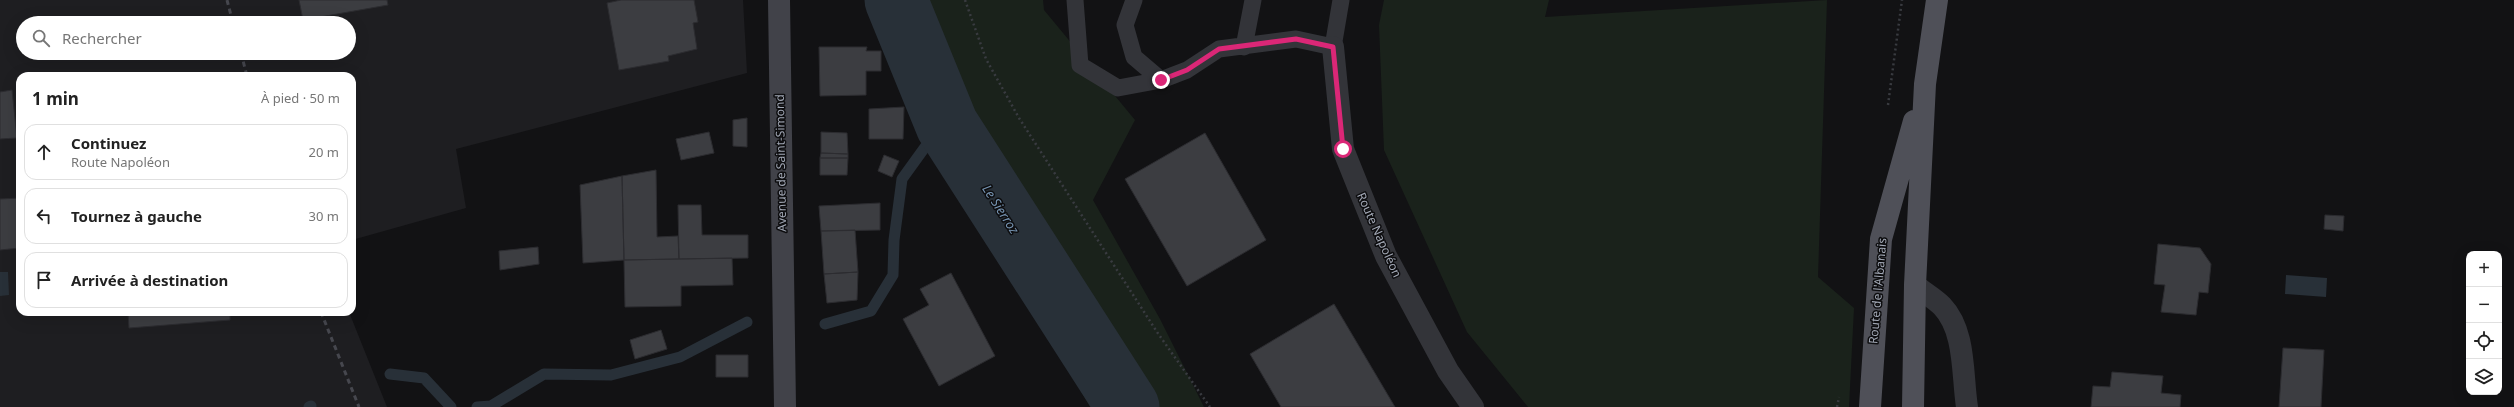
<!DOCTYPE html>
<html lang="fr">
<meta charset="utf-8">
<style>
body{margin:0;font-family:"Noto Sans",sans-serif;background:#f6f6f6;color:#222}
.controls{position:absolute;right:12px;bottom:12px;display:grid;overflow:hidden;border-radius:8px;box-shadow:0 4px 16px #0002}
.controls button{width:36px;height:36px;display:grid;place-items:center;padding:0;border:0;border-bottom:1px solid #e0e0e0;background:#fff;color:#222;font:20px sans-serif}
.stop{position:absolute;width:12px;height:12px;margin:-9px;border:3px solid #db2777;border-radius:50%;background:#fff}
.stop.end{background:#db2777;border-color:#fff;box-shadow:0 1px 4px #0008}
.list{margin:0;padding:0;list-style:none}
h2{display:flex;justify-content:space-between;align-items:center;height:52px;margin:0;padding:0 16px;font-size:17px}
h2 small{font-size:13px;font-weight:400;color:#767676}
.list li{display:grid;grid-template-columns:26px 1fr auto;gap:12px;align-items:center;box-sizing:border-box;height:56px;margin:0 8px 8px;padding:0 8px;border:1px solid #e0e0e0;border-radius:12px}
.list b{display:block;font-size:15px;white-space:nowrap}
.list p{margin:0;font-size:13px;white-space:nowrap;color:#767676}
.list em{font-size:13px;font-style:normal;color:#767676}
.icon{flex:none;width:22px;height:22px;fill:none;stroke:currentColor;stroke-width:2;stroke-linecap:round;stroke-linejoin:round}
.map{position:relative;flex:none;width:2514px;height:407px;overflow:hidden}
.search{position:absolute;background:#fff;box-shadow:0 4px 16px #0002;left:16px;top:16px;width:340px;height:44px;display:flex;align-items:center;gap:10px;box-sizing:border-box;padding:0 14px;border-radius:22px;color:#767676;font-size:15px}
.panel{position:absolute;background:#fff;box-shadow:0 4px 16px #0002;left:16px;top:72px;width:340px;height:244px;border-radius:12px}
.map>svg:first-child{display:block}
.built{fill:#1e1e21;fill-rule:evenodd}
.green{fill:#1a221b}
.water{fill:#283038}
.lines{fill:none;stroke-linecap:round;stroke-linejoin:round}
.stream{stroke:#283038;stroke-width:11}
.river{stroke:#283038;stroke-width:63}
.building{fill:#3c3d41;stroke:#2c2c30}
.path{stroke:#393b40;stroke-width:2.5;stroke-dasharray:2 3;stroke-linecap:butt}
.service{stroke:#333439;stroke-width:17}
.minor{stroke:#333439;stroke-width:22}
.secondary{stroke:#414249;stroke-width:22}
.primary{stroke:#4f5058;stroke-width:22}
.rail{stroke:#46474e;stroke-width:3;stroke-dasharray:5 4;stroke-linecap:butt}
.route{stroke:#db2777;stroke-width:5}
.labels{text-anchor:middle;stroke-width:3;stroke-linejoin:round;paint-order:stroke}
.street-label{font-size:12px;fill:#a2a8b5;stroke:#0d0d0f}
.water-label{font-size:13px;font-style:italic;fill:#7795b3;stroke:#0d0d0f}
</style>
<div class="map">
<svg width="2514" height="407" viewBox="0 0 2514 407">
<rect width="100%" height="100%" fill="#121214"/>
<path class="built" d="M0,0H743L747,73L456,149L466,208L352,240V76H20V312H349L387,407H0ZM23,23H349V53H23Z"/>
<path class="green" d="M903,0H1043L1044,10L1135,120L1093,200L1160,319L1204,407H1090L976,205Z
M1384,0H1549L1545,17L1827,0L1818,277L1854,308L1849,407H1528L1467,332L1384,150L1379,25Z"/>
<path class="water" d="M883,0H923L954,95L927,128L897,46Z
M0,272H8L9,295L0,296Z
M2286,275L2327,278L2326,297L2285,294Z"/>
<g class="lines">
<path class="stream" d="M825,324L871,311L893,275L894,240L902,179L928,143L947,125
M390,374L424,378L451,407
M309,407L311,406
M477,407L491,406L544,374L611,375L680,357L747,322"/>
<path class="river" d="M896,0L947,125L1128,407"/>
</g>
<path class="building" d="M299,0H387L388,5L303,20Z
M621,0H694L698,22L693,23L697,49L668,56L669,61L619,70L607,3Z
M819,47H867L866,51H881V71H866V95L820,96Z
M12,90L17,138L0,139V92Z
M904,107L903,139H869V109Z
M747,118V147L733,146V120Z
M709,132L714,153L681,160L676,139Z
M821,132L847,133L848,154L821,153Z
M1205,133L1266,240L1187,286L1125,179Z
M821,153L848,154V158H820Z
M884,155L899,161L892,177L878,171Z
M820,158H848L847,175H820Z
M656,170L657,237L678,236L679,259L624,260L622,176Z
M622,176L624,260L583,263L580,185Z
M20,198V248L0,250V199Z
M880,203V230L821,231L819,206Z
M678,205H701L702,235H748V258L679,259Z
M2325,215L2344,216L2343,231L2324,229Z
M855,230L858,272L824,274L821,231Z
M2158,244L2200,248L2211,264L2208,293L2199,292L2196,315L2161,312L2165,285L2154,284Z
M538,247L539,264L500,270L499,251Z
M732,258L733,285L681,286V306L625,307L624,260Z
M858,272L857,300L827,303L824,274Z
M951,273L995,356L939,386L903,319L929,305L920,289Z
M1334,304L1395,407H1281L1250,354Z
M128,312H230V320L129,328Z
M661,330L667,349L635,359L630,340Z
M2283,348L2324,350L2321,407H2279Z
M716,355H748V377H716Z
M2112,372L2163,376L2161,393L2181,395L2180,407H2091L2093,386L2110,387Z"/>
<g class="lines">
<path class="path" d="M965,0L986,59L1019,118L1157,332L1210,407
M1888,105L1902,0
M1837,407L1839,397"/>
<path class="service" d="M1075,0L1080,65L1118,88L1161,80L1187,70L1219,49L1296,39L1333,47L1341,0
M1134,0L1125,25L1134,57L1161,80
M1244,47L1253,0"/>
<path class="minor" d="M1333,47L1343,149L1386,256L1448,371L1473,407
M1915,285C1923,292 1934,298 1942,306C1966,331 1962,375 1967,407"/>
<path class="secondary" d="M779,0L785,407"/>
<path class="primary" d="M1870,407L1881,239L1914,121
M1913,407L1915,285L1925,84L1937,0"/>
<path class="rail" d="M227,0L233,23
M241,53L247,76
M321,312L359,407"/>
</g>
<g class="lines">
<path class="route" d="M1161,80L1187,70L1219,49L1296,39L1333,47L1343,149"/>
</g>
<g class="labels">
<g class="street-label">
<text transform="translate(781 163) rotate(-91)" y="4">Avenue de Saint-Simond</text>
<text transform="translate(1379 235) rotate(66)" y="4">Route Napoléon</text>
<text transform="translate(1878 291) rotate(-85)" y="4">Route de l'Albanais</text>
</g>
<g class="water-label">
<text transform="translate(1001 209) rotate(57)" y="5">Le Sierroz</text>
</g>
</g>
</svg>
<div class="controls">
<button>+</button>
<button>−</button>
<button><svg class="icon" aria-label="locate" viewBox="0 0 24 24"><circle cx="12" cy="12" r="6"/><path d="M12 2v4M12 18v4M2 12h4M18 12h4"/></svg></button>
<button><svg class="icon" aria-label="layers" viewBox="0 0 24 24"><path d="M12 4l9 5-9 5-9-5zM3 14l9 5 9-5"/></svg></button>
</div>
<div class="stop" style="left:1343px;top:149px"></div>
<div class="stop end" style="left:1161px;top:80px"></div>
<div class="search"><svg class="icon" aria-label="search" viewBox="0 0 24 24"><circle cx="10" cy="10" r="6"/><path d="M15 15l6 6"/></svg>Rechercher</div>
<section class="panel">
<h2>1 min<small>À pied · 50 m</small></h2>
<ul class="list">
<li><svg class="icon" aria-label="ahead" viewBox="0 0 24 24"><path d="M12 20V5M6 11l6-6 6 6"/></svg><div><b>Continuez</b><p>Route Napoléon</p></div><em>20 m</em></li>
<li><svg class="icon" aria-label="left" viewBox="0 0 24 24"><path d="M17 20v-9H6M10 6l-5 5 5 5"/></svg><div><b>Tournez à gauche</b></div><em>30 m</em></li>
<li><svg class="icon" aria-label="arrive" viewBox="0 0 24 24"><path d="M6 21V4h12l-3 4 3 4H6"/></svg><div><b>Arrivée à destination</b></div></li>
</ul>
</section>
</div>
